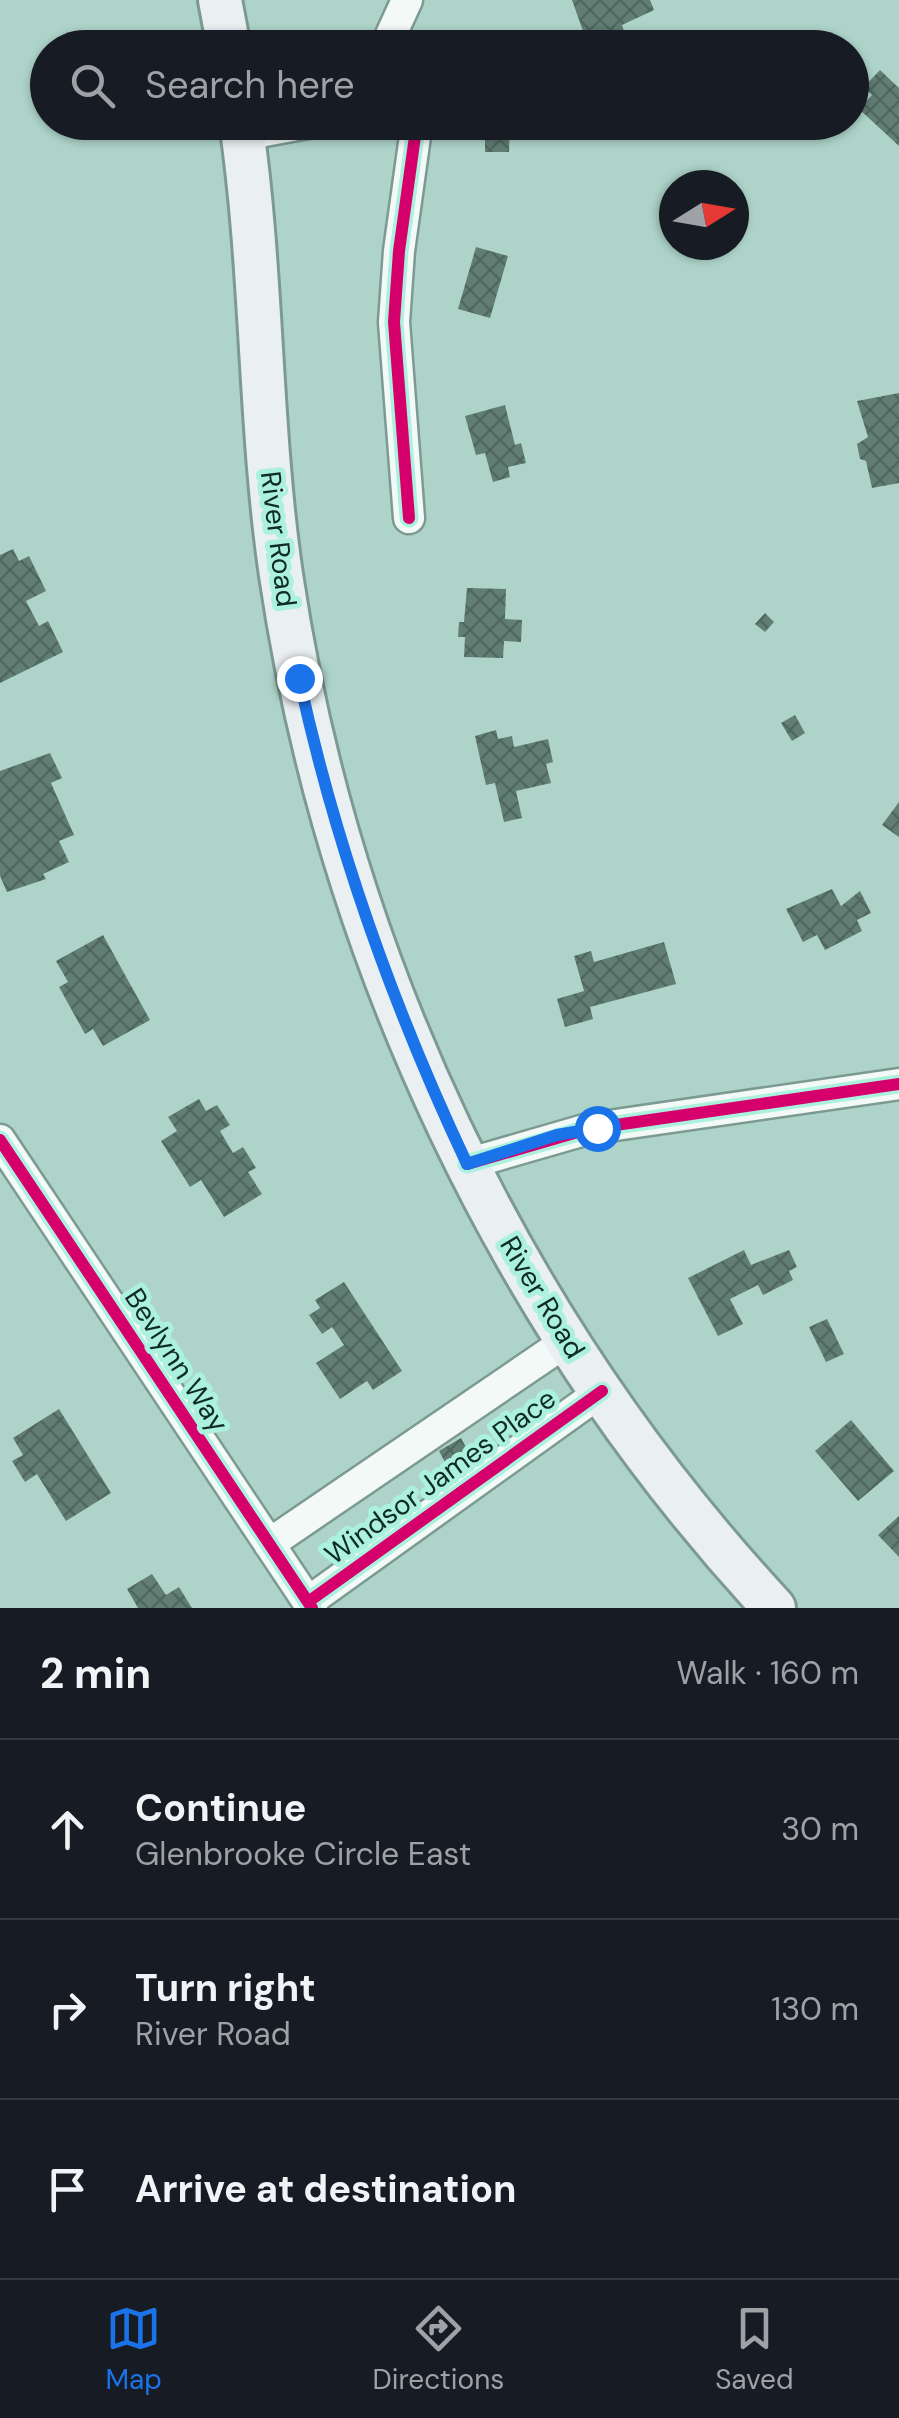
<!DOCTYPE html>
<meta charset="utf-8">
<style>
body{margin:0;font-family:"DM Sans",sans-serif;background:#20242c;color:#f1f3f6}
.compass{position:absolute;left:659px;top:170px;width:90px;height:90px;border-radius:50%;background:#171b24;box-shadow:0 2px 8px #0004;rotate:79deg}
.stop{position:absolute;width:30px;height:30px;margin:-22px;border:8px solid #1a73e8;border-radius:50%;background:#fff}
.stop.end{background:#1a73e8;border-color:#fff;box-shadow:0 2px 10px #0008}
.list{margin:0;padding:0;list-style:none}
h2{display:flex;justify-content:space-between;align-items:center;height:130px;margin:0;padding:0 40px;font-size:42px}
h2 small{font-size:32px;font-weight:400;color:#9ea1a6}
.list li{display:grid;grid-template-columns:65px 1fr auto;gap:30px;align-items:center;box-sizing:border-box;height:180px;padding:0 40px;border-top:2px solid #363941}
.list b{display:block;font-size:38px;white-space:nowrap}
.list p{margin:0;font-size:32px;white-space:nowrap;color:#9ea1a6}
.list em{font-size:32px;font-style:normal;color:#9ea1a6}
.icon{flex:none;width:55px;height:55px;fill:none;stroke:currentColor;stroke-width:2;stroke-linecap:round;stroke-linejoin:round}
.map{position:relative;flex:none;width:899px;height:1608px;overflow:hidden}
.search{position:absolute;background:#171b24;box-shadow:0 2px 8px #0004;left:30px;right:30px;top:30px;height:110px;display:flex;align-items:center;gap:25px;box-sizing:border-box;padding:0 35px;border-radius:55px;color:#9ea1a6;font-size:38px}
.sheet{height:670px;background:#171b24}
nav{display:flex;justify-content:space-around;align-items:center;box-sizing:border-box;height:140px;border-top:2px solid #363941;background:#171b24;font-size:28px;color:#9ea1a6}
nav a{display:grid;justify-items:center;gap:5px}
nav .on{color:#1a73e8}
.map>svg:first-child{display:block}
.building{fill:url(#building-cross-hatch)}
.lines{fill:none;stroke-linecap:round;stroke-linejoin:round}
.minor-casing{stroke:#7c9a92;stroke-width:35}
.secondary-casing{stroke:#7c9a92;stroke-width:48}
.minor{stroke:#f3f9f7;stroke-width:30}
.secondary{stroke:#eaeff1;stroke-width:42}
.cycleway-casing{stroke:#abf1de;stroke-width:19}
.cycleway{stroke:#d6006c;stroke-width:12}
.route{stroke:#1a73e8;stroke-width:12}
.labels{text-anchor:middle;stroke-width:10;stroke-linejoin:round;paint-order:stroke}
.street-label{font-size:28px;fill:#0e2b24;stroke:#abf1de}
</style>
<div class="map">
<svg width="899" height="1608" viewBox="0 0 899 1608">
<defs>
<pattern id="building-cross-hatch" width="8" height="8" patternUnits="userSpaceOnUse" patternTransform="scale(2.5)"><rect width="8" height="8" fill="#627e74"/><path d="M0 0l8 8M0 8l8-8" fill="none" stroke="#4f675f"/></pattern>
</defs>
<rect width="100%" height="100%" fill="#aed4ca"/>
<path class="building" d="M572,0H650L654,10L622,25L628,43L589,48Z
M880,70L899,88V146L859,109L872,95L864,87Z
M474,122H510L509,152H485V136H473Z
M476,247L508,256L490,318L458,309Z
M899,393V483L872,488L866,461L860,459L857,444L868,437L857,401Z
M505,405L515,445L521,443L526,463L508,467L510,477L493,482L485,453L476,455L465,416Z
M13,549L19,561L29,556L46,591L26,601L39,626L48,621L63,652L0,683V555Z
M467,588L506,589L505,619L522,620L521,642L504,641L503,658L464,657L465,637H458L459,622H464Z
M765,613L774,622L765,632L755,624Z
M795,715L805,733L792,741L781,723Z
M496,730L498,739L512,736L514,747L548,739L553,762L546,764L551,783L516,791L522,818L504,822L495,783L486,785L475,736Z
M50,753L62,778L51,783L74,835L59,841L69,862L43,874L46,879L7,892L0,876V771Z
M899,802V837L882,825Z
M832,889L841,906L860,891L871,913L857,920L862,931L825,950L817,935L803,942L786,909Z
M103,935L150,1020L103,1046L93,1029L85,1034L59,987L68,982L56,961Z
M664,942L676,984L590,1007L593,1019L565,1027L557,999L584,991L574,956L591,951L594,962Z
M199,1099L206,1111L217,1105L230,1125L220,1131L233,1153L243,1147L256,1168L248,1172L262,1194L224,1217L201,1180L190,1187L161,1141L177,1131L168,1117Z
M744,1250L751,1265L789,1250L797,1267L789,1271L793,1280L763,1295L758,1285L730,1299L743,1324L718,1336L688,1278Z
M344,1282L402,1371L373,1390L367,1381L340,1399L316,1363L344,1345L332,1327L322,1334L309,1315L320,1308L315,1300Z
M827,1319L844,1354L826,1362L809,1327Z
M59,1409L111,1493L66,1521L37,1474L25,1482L12,1461L23,1455L13,1438Z
M851,1420L894,1471L858,1501L815,1451Z
M461,1438L469,1453L447,1466L439,1451Z
M899,1516V1557L878,1535Z
M152,1574L166,1595L179,1587L192,1608H138L127,1589Z"/>
<g class="lines">
<defs>
<path id="minor" d="M385,48L407,0
M243,135L313,122
M409,518L394,322L399,251L417,122
M0,1140L312,1608
M467,1164L588,1129L899,1084
M269,1544L567,1341
M308,1602L602,1391"/>
<path id="secondary" d="M220,0L229,48
M241,122C263,273 259,425 281,575C338,958 510,1324 774,1608"/>
</defs>
<use href="#minor" class="minor-casing"/>
<use href="#secondary" class="secondary-casing"/>
<use href="#minor" class="minor"/>
<use href="#secondary" class="secondary"/>
<defs>
<path id="cycleway" d="M409,518L394,322L399,251L417,122
M0,1140L312,1608
M467,1164L588,1129L899,1084
M308,1602L602,1391"/>
</defs>
<use href="#cycleway" class="cycleway-casing"/>
<use href="#cycleway" class="cycleway"/>
</g>
<g class="lines">
<path class="route" d="M299,678C336,848 393,1007 467,1164L557,1135L597,1128"/>
</g>
<g class="labels">
<g class="street-label">
<text transform="translate(279 539) rotate(83)" y="10">River Road</text>
<text transform="translate(543 1297) rotate(59)" y="10">River Road</text>
<text transform="translate(177 1360) rotate(57)" y="10">Bevlynn Way</text>
<text transform="translate(440 1476) rotate(-36)" y="10">Windsor James Place</text>
</g>
</g>
</svg>
<svg class="compass" viewBox="-18 -18 36 36"><path d="M0-13l5 13h-10z" fill="#e53935"/><path d="M0 13l5-13h-10z" fill="#9ea1a6"/></svg>
<div class="stop" style="left:597px;top:1128px"></div>
<div class="stop end" style="left:299px;top:678px"></div>
<div class="search"><svg class="icon" aria-label="search" viewBox="0 0 24 24"><circle cx="10" cy="10" r="6"/><path d="M15 15l6 6"/></svg>Search here</div>
</div>
<section class="sheet">
<h2>2 min<small>Walk · 160 m</small></h2>
<ul class="list">
<li><svg class="icon" aria-label="ahead" viewBox="0 0 24 24"><path d="M12 20V5M6 11l6-6 6 6"/></svg><div><b>Continue</b><p>Glenbrooke Circle East</p></div><em>30 m</em></li>
<li><svg class="icon" aria-label="right" viewBox="0 0 24 24"><path d="M7 20v-9h11M14 6l5 5-5 5"/></svg><div><b>Turn right</b><p>River Road</p></div><em>130 m</em></li>
<li><svg class="icon" aria-label="arrive" viewBox="0 0 24 24"><path d="M6 21V4h12l-3 4 3 4H6"/></svg><div><b>Arrive at destination</b></div></li>
</ul>
</section>
<nav>
<a class="on"><svg class="icon" aria-label="map" viewBox="0 0 24 24"><path d="M3 6l6-2 6 2 6-2v14l-6 2-6-2-6 2zM9 4v14M15 6v14"/></svg>Map</a>
<a><svg class="icon" aria-label="directions" viewBox="0 0 24 24"><path d="M12 3l9 9-9 9-9-9zM9 14v-3h6M13 9l2 2-2 2"/></svg>Directions</a>
<a><svg class="icon" aria-label="saved" viewBox="0 0 24 24"><path d="M7 4h10v16l-5-4-5 4z"/></svg>Saved</a>
</nav>
